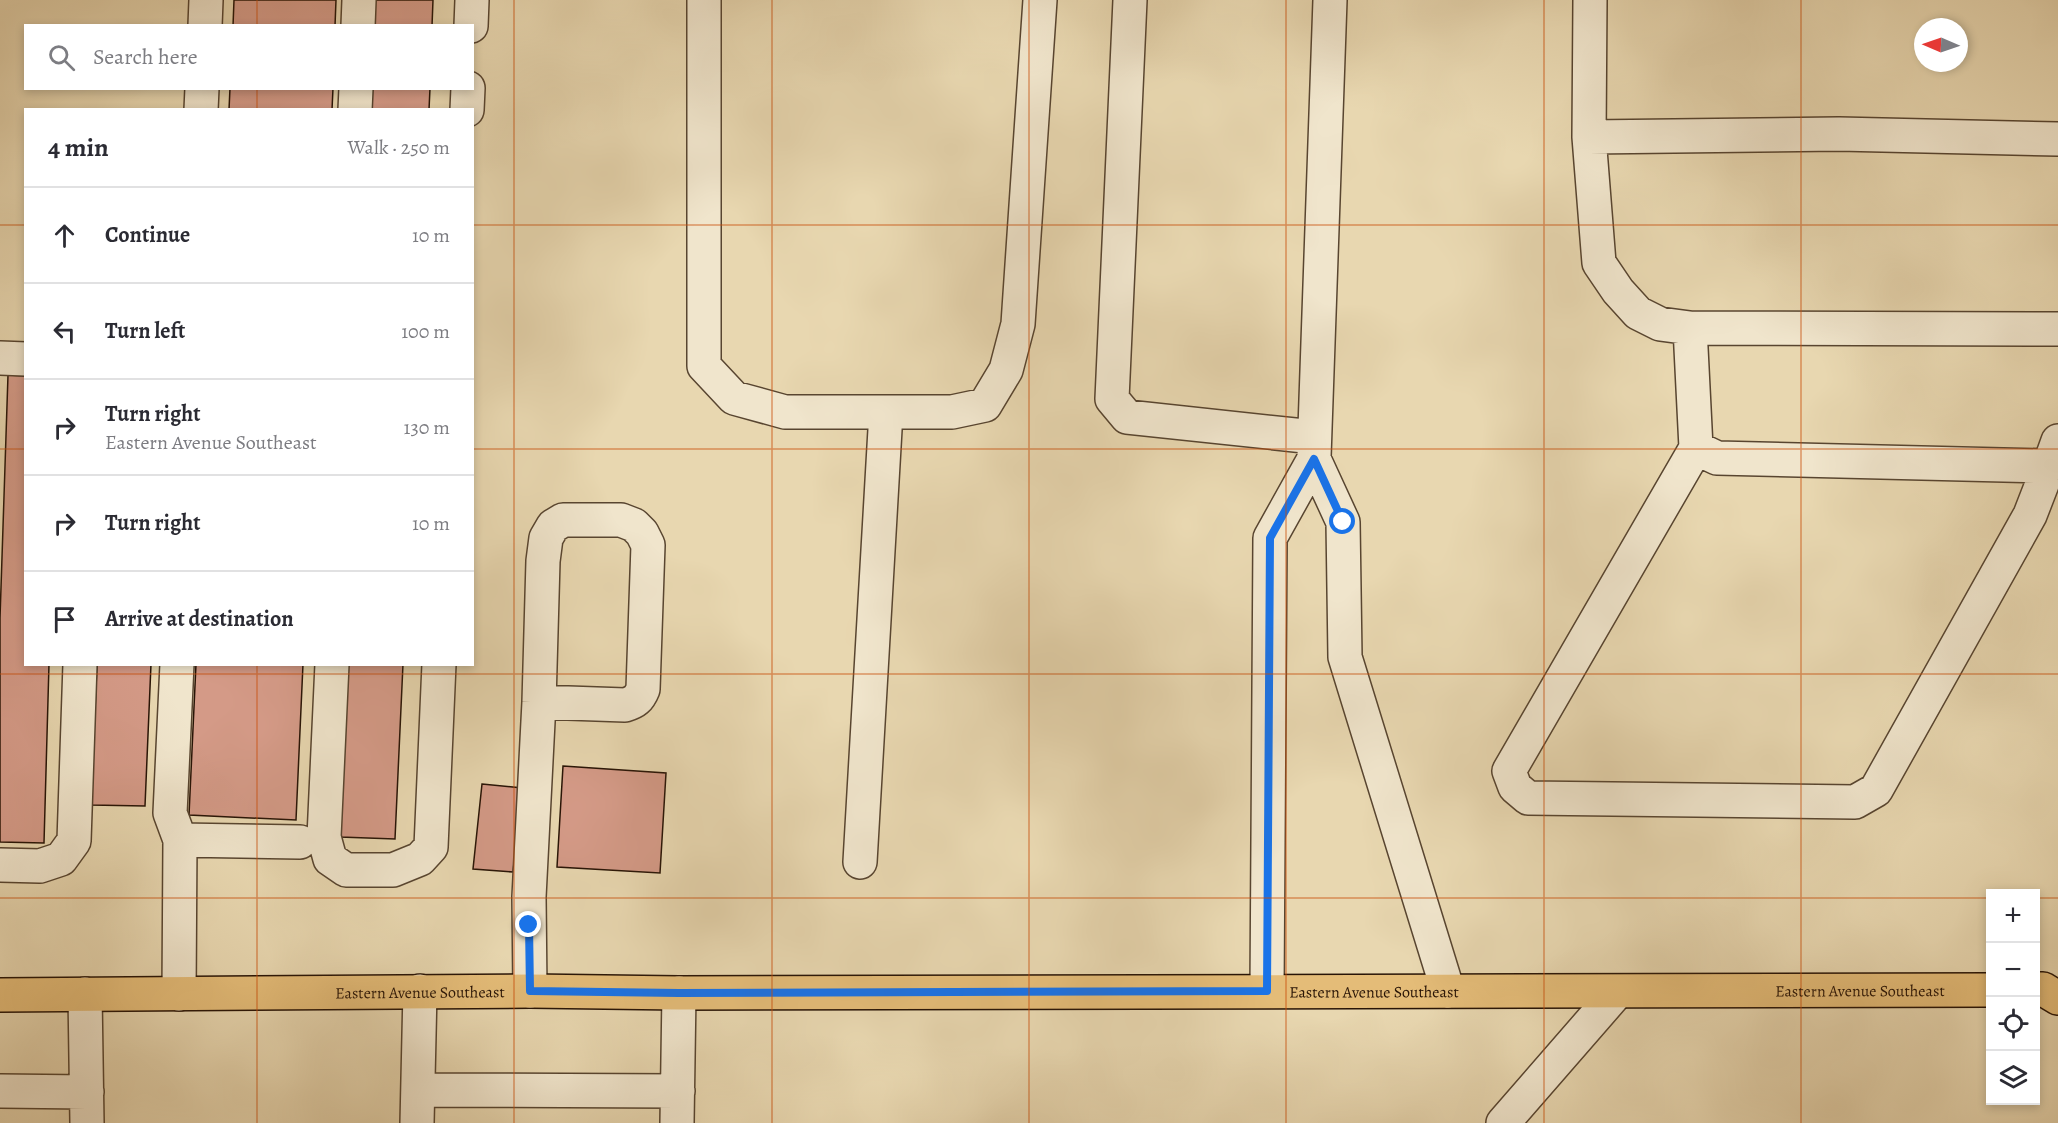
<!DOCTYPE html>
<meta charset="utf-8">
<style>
body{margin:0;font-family:Alegreya,serif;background:#f7f7f7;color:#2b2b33}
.controls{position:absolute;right:18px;bottom:18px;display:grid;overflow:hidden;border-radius:0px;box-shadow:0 3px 9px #0003}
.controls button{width:54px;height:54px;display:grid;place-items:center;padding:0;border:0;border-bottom:2px solid #e1e1e2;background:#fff;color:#2b2b33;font:30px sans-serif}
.compass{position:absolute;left:1914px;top:18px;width:54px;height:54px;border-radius:50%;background:#fff;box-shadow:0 3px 9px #0003;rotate:272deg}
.stop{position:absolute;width:18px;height:18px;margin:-14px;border:4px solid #1a73e8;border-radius:50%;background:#fff}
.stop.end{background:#1a73e8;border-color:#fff;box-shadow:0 2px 6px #0008}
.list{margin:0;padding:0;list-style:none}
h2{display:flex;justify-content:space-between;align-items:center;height:78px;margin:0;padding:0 24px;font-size:26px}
h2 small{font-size:20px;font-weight:400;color:#7c7c81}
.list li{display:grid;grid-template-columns:39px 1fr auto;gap:18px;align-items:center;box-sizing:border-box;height:96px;padding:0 24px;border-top:2px solid #e1e1e2}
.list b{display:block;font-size:22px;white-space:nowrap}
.list p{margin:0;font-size:20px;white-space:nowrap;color:#7c7c81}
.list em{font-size:20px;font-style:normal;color:#7c7c81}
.icon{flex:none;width:33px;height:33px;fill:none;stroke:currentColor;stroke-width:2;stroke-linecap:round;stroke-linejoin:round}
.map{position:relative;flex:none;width:2058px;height:1123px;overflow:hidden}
.search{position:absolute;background:#fff;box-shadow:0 3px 9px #0003;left:24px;top:24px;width:450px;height:66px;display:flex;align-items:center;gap:15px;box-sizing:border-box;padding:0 21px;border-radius:0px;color:#7c7c81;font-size:22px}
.panel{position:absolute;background:#fff;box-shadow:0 3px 9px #0003;left:24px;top:108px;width:450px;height:558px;border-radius:0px}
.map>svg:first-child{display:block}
.building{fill:#d49a87;stroke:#281406;stroke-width:1.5}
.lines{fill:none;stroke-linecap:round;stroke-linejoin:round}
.minor-casing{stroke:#584530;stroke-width:36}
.major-casing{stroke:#281406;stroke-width:36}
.minor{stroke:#f0e5cc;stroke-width:33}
.major{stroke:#e4bc78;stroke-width:33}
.route{stroke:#1a73e8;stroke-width:8}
.grid{fill:none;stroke:#cb4f0b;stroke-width:1.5;stroke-opacity:0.55}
.labels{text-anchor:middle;stroke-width:6;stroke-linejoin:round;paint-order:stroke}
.street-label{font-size:16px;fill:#281406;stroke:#f0e5cc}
</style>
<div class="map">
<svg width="2058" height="1123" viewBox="0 0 2058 1123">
<rect width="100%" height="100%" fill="#e8d7b0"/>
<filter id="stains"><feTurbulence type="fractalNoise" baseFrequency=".00333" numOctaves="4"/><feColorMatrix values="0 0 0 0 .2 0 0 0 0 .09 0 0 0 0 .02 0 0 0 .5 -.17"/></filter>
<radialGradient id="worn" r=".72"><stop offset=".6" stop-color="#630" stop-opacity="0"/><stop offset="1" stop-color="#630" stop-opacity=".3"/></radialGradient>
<path class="building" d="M234,0H336L335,26H233Z
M373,0H433L432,26H372Z
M230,88H333L332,110H229Z
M370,88H430L429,110H369Z
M8,375L26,376V664H49L44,843L0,842V618Z
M97,664H151L145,806L91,805Z
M196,664H303L296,820L189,815Z
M347,664H403L395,839L340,837Z
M563,766L666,773L660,873L557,867Z
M482,784L522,788L513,872L473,869Z"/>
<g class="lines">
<defs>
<path id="minor" d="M704,0V366L734,398L785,412H952L985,405L1006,370L1018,324L1040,0
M1130,0L1112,399L1127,417L1314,437
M1590,0L1589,137L1599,263L1618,291L1638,313L1660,324L1690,328L2058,329
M205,26L206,0
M358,26L359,0
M471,26L472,0
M201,110L202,88
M355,110L356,88
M467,110L468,88
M1589,137L1839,134L2058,139
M1690,328L1696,448L1717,458L2049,466L2058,441
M0,358L26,359
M1696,448L1509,771L1515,787L1528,798L1855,802L1876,790L2030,515L2049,466
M1314,457L1330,0
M177,664L170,813L180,840
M332,664L324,837L330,859L346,870H393L420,859L431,847L439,664
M860,862L886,412
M0,865L40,866L61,859L74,841L80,664
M530,991L529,897L539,702L543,561L546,538L553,526L563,520H621L634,525L642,533L648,545L643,689C639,699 635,702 625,705L539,702
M1267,991L1270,538L1314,459L1343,522L1345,657L1448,991
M85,994L87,1123
M179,994L180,840L300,842
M418,1090L678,1091
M0,1091L87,1092
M417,1123L420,991
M677,1123L679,993
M1503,1123L1617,992"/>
<g id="major">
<path d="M2036,989H2043L2058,998"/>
<path id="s1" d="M0,995L530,991L679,993L1990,990"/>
</g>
</defs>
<use href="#minor" class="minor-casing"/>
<use href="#major" class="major-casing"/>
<use href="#minor" class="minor"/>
<use href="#major" class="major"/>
</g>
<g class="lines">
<path class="route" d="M529,925L530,991L679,993L1267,991L1270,538L1314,459L1343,522"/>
</g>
<path class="grid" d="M257,0V26M514,0V1123M772,0V1123M1029,0V1123M1286,0V1123M1544,0V1123M1801,0V1123M257,88V110M0,225H26M472,225H2058M0,449H26M472,449H2058M257,664V1123M0,674H2058M0,898H1990M2036,898H2058"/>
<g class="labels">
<g class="street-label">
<text dy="6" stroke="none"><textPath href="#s1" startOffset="1860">Eastern Avenue Southeast</textPath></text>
<text dy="6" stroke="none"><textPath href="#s1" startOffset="420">Eastern Avenue Southeast</textPath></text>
<text dy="6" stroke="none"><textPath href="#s1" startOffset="1374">Eastern Avenue Southeast</textPath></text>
</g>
</g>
<rect width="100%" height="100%" filter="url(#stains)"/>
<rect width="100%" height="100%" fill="url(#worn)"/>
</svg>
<div class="controls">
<button>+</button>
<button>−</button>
<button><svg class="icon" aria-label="locate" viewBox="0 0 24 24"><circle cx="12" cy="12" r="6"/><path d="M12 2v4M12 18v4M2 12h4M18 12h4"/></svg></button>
<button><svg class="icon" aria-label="layers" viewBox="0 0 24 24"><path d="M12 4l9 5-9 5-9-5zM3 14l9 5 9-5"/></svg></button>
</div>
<svg class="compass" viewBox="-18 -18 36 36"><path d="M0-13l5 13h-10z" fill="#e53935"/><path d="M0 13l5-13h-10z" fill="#7c7c81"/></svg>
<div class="stop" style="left:1343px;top:522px"></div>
<div class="stop end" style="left:529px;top:925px"></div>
<div class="search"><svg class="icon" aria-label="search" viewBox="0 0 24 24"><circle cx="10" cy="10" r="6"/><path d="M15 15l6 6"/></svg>Search here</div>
<section class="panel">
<h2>4 min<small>Walk · 250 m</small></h2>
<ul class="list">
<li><svg class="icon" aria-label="ahead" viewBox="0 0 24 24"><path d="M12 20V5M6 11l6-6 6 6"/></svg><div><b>Continue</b></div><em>10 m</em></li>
<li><svg class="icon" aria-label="left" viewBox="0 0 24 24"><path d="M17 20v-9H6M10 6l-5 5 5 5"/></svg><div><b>Turn left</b></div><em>100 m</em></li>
<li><svg class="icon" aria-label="right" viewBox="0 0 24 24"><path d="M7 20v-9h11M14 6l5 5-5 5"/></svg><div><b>Turn right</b><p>Eastern Avenue Southeast</p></div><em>130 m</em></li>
<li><svg class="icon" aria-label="right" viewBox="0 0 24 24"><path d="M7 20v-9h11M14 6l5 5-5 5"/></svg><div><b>Turn right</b></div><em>10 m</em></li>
<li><svg class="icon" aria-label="arrive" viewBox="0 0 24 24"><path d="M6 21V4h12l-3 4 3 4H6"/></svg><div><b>Arrive at destination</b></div></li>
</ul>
</section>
</div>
